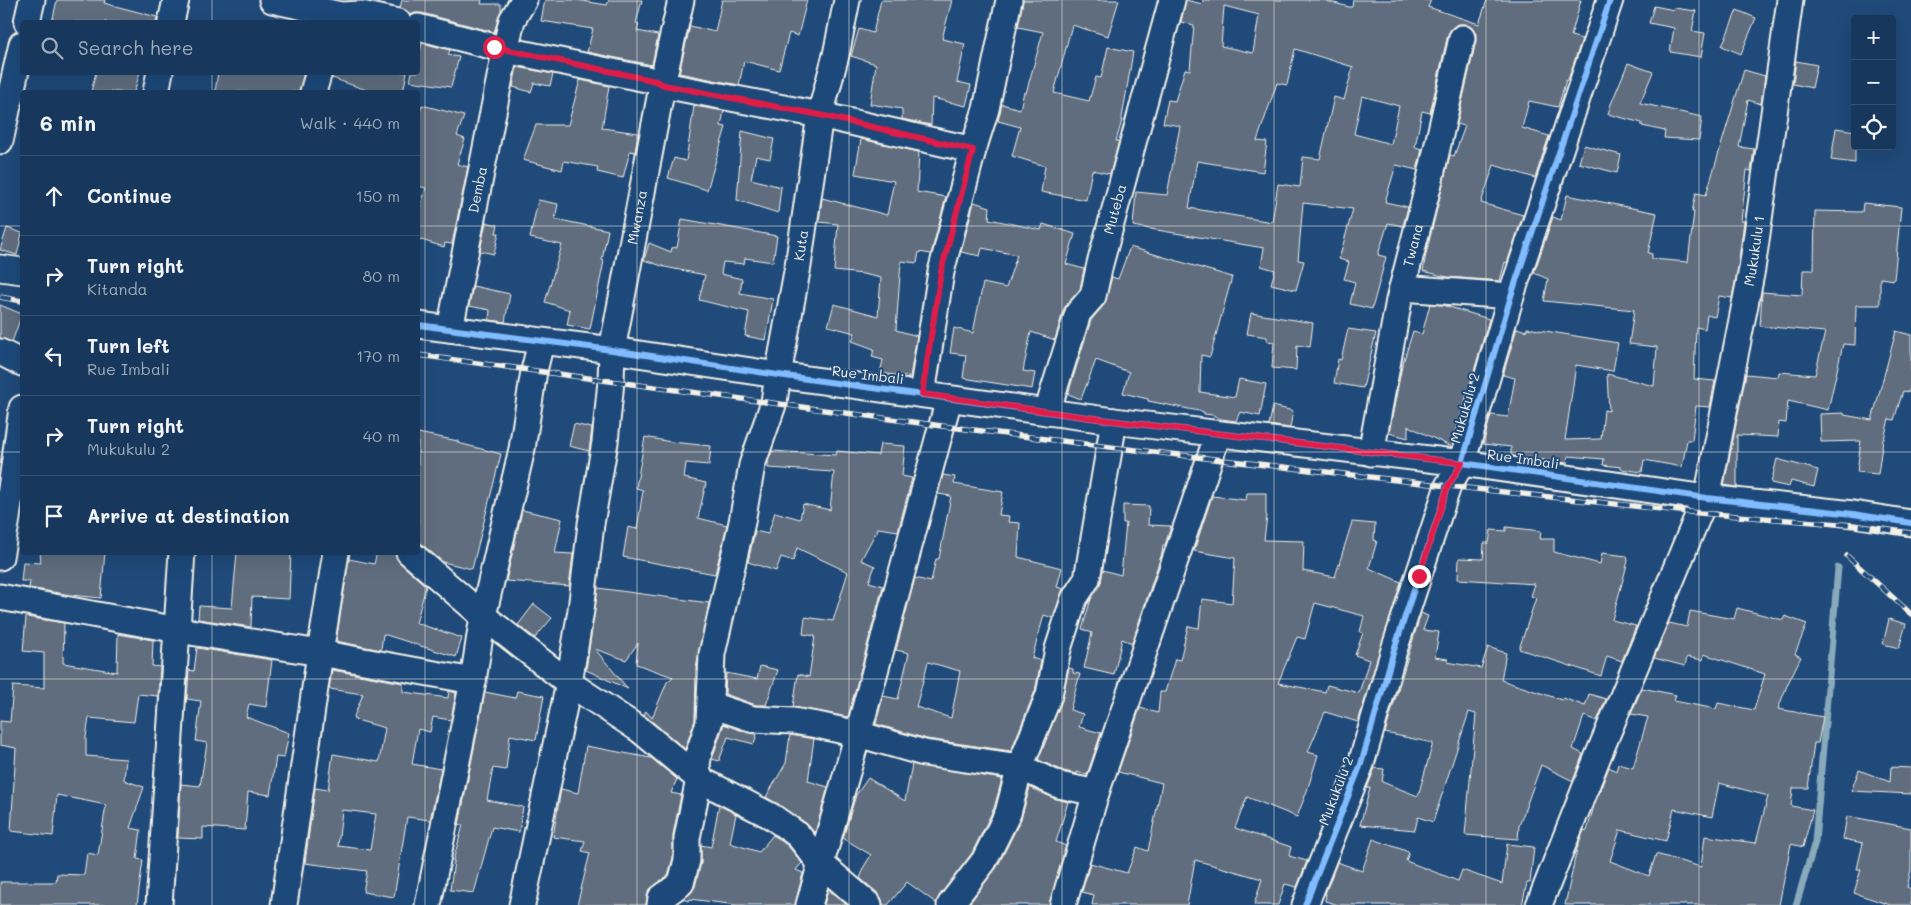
<!DOCTYPE html>
<meta charset="utf-8">
<style>
body{margin:0;font-family:Mali,sans-serif;background:#244365;color:#f1f3f6}
.controls{position:absolute;right:15px;top:15px;display:grid;overflow:hidden;border-radius:5px;box-shadow:0 5px 20px #0002}
.controls button{width:45px;height:45px;display:grid;place-items:center;padding:0;border:0;border-bottom:1px solid #365272;background:#17385c;color:#f1f3f6;font:25px sans-serif}
.stop{position:absolute;width:15px;height:15px;margin:-11px;border:4px solid #e11d48;border-radius:50%;background:#fff}
.stop.end{background:#e11d48;border-color:#fff;box-shadow:0 1px 5px #0008}
.list{margin:0;padding:0;list-style:none}
h2{display:flex;justify-content:space-between;align-items:center;height:65px;margin:0;padding:0 20px;font-size:21px}
h2 small{font-size:16px;font-weight:400;color:#9eacbb}
.list li{display:grid;grid-template-columns:32px 1fr auto;gap:15px;align-items:center;box-sizing:border-box;height:80px;padding:0 20px;border-top:1px solid #365272}
.list b{display:block;font-size:19px;white-space:nowrap}
.list p{margin:0;font-size:16px;white-space:nowrap;color:#9eacbb}
.list em{font-size:16px;font-style:normal;color:#9eacbb}
.icon{flex:none;width:28px;height:28px;fill:none;stroke:currentColor;stroke-width:2;stroke-linecap:round;stroke-linejoin:round}
.map{position:relative;flex:none;width:1911px;height:905px;overflow:hidden}
.search{position:absolute;background:#17385c;box-shadow:0 5px 20px #0002;left:20px;top:20px;width:400px;height:55px;display:flex;align-items:center;gap:12px;box-sizing:border-box;padding:0 18px;border-radius:5px;color:#9eacbb;font-size:19px}
.panel{position:absolute;background:#17385c;box-shadow:0 5px 20px #0002;left:20px;top:90px;width:400px;height:465px;border-radius:5px}
.map>svg:first-child{display:block}
.lines{fill:none;stroke-linecap:round;stroke-linejoin:round}
.stream{stroke:#89aaba;stroke-width:7}
.building{fill:#5f6d7f;stroke:#f4f1e8;fill-rule:evenodd}
.street-casing{stroke:#f4f1e8;stroke-width:29}
.street{stroke:#1f4a7a;stroke-width:25}
.rail-casing{stroke:#f4f1e8;stroke-width:5.5}
.rail{stroke:#1f4a7a;stroke-width:4;stroke-dasharray:11;stroke-linecap:butt}
.cycleway-casing{stroke:#1f4a7a;stroke-width:9}
.cycleway{stroke:#80bcff;stroke-width:6}
.route{stroke:#e11d48;stroke-width:6}
.grid{fill:none;stroke:#f4f1e8;stroke-width:1;stroke-opacity:0.55}
.labels{text-anchor:middle;stroke-width:4;stroke-linejoin:round;paint-order:stroke}
.street-label{font-size:14px;fill:#f4f1e8;stroke:#1f4a7a}
</style>
<div class="map">
<svg width="1911" height="905" viewBox="0 0 1911 905">
<rect width="100%" height="100%" fill="#1f4a7a"/>
<filter id="ink" filterUnits="userSpaceOnUse"><feTurbulence type="fractalNoise" baseFrequency=".02" numOctaves="2"/><feDisplacementMap in="SourceGraphic" scale="10" xChannelSelector="R" yChannelSelector="G"/><feConvolveMatrix kernelMatrix="1 2 1 2 8 2 1 2 1" color-interpolation-filters="sRGB"/></filter>
<g filter="url(#ink)">
<g class="lines">
<path class="stream" d="M1796,905L1815,842L1838,568"/>
</g>
<path class="building" d="M57,0H105L104,3L157,17L156,22H52Z
M402,0H482L481,4H501V11L494,32L422,13H415L410,15L407,11L400,8Z
M545,0H576L607,5L609,0H642L636,23L639,24L637,31L658,35L652,65L587,52L593,29L541,21Z
M722,0H807L798,36L789,33L779,70L744,61L739,85L679,73L690,26L715,32Z
M881,0H952L942,39L965,44L957,82L971,85L966,106L932,98L931,125L902,119V109L870,104L876,64L851,56L859,29L873,33Z
M1023,0H1119L1108,36L1072,25L1054,93L1089,101L1096,77L1101,78L1108,47L1133,52L1121,124L1116,141H1119L1110,174L1092,170L1086,200L1041,192L1045,166L1012,156L1020,127L998,121L1002,104L1020,109L1024,92L1026,93L1043,32L1018,27Z
M1186,0L1202,4L1203,0H1323L1349,7H1352L1353,0H1431L1428,7L1479,24L1487,0H1581L1571,36L1582,39L1568,80H1566L1558,107L1529,101L1522,128L1549,136L1535,178L1494,165L1481,203L1523,215L1507,263L1505,262L1500,281L1447,277L1423,271L1426,254L1450,155L1454,156L1465,126L1457,124L1476,41V34L1472,28L1465,24H1457L1451,29L1448,34L1430,113L1422,111L1415,147L1422,149L1417,170L1396,165L1385,202L1408,207L1403,226L1388,223L1378,255L1386,257L1372,309L1350,304L1355,282L1344,279L1349,262L1339,259L1353,209L1303,203L1298,260L1304,261L1296,290L1271,284L1275,270L1261,266L1264,248L1133,226L1136,192L1167,195L1180,126L1163,123L1168,100L1175,101L1185,69L1190,70L1194,25L1181,22ZM1224,6L1259,15L1253,53L1221,46ZM1295,49L1353,67L1344,100L1334,97L1320,159L1303,157L1300,187L1278,184L1272,222L1189,208L1197,161L1263,172L1267,142L1257,141L1277,83L1287,85ZM1362,96L1399,106L1391,144L1354,134Z
M1654,6L1674,10V8L1696,11L1692,31L1705,33L1701,57L1670,52L1674,28L1649,23Z
M1737,10L1756,18L1741,54L1722,46Z
M422,43L450,50L448,55L459,57L451,87L410,81L412,72H418V58Z
M1796,61L1817,65L1812,88L1793,84Z
M1628,63L1653,72L1640,103L1702,117L1699,140L1664,138L1665,131L1642,126V123L1608,114L1611,104Z
M517,67L553,74L550,86L534,83L531,92L513,87Z
M1744,70L1765,76L1761,104L1748,100L1739,147L1754,149L1751,171L1747,170L1741,221H1744L1738,267L1732,298L1719,296L1715,317L1707,315L1705,329L1696,327L1694,379L1715,381L1710,407L1696,406L1692,440H1687L1682,467L1644,460L1642,472L1621,469V467L1603,465L1604,459L1568,456L1567,463L1511,456V447L1483,444L1491,415L1508,417L1515,378L1503,375L1517,328L1526,331L1527,328L1618,343L1613,371L1576,365L1565,440L1601,439L1604,410L1609,411L1607,374L1654,386L1657,347L1629,344L1634,310L1544,301L1548,279L1534,273L1553,217L1561,220L1567,195L1657,213L1648,253L1652,254V259L1688,262L1694,212H1692L1696,193L1706,195Z
M96,72H140L134,92H91Z
M218,72H304L299,92H215Z
M333,72H407L403,92H372L332,78Z
M580,80L609,86L602,128L638,133L635,152L630,151L623,178L597,172L598,167L564,161L562,170L523,160L536,125H568Z
M422,105L464,116L457,136L465,139L457,164L468,167L452,244L445,243L444,247L418,239V215L426,188L418,186V172L420,158L418,157V117Z
M694,106L724,111L721,126L726,127L707,190L668,178L674,158L686,161Z
M1836,128L1855,131V163L1831,160Z
M742,131L774,139L770,159L756,156L751,179L781,187L778,213L737,200Z
M861,139L919,152L917,192L946,197L931,254L919,252L917,263L901,261L896,330L917,336L910,377L880,373L883,360L872,357L874,349L852,341L855,333L828,326L834,304L878,316L881,278L863,274L834,271L838,224L819,222L822,198L887,215L894,181L855,174Z
M1584,145L1621,155L1617,173L1579,163Z
M538,200L558,204L555,219L608,230L602,260L604,261L590,329L567,325L570,310L545,302L562,245L530,238Z
M974,202L990,207L989,219L1041,230L1043,224L1075,234L1066,264L1084,269L1080,289L1064,308L1055,340L1031,332L1023,371L1035,373L1032,389L963,378L966,355L950,353L954,328L973,333L983,283L1006,288L1017,255L982,248L980,256L961,252Z
M1863,203L1901,207L1894,280L1880,278V305H1856L1855,345L1843,344L1828,410L1788,401L1786,423L1779,422L1778,437L1737,435V487L1724,485L1746,374L1778,377L1779,372L1815,375L1825,332L1760,326L1762,292L1802,295L1803,270H1814L1815,211L1862,212Z
M682,219L777,236L773,262L745,258L744,264L723,262L721,274L742,279L740,293L773,299L766,340L745,336L749,312L699,300L705,275L665,267L644,260L649,243L671,252L672,247L677,248Z
M486,222L498,225L496,233H499L494,254L480,251Z
M7,228L22,233L17,255L0,250Z
M1130,247L1232,277L1210,357L1201,355L1200,392L1235,397L1239,379L1266,384L1260,416L1240,412L1236,421L1221,419L1213,415L1204,414V412L1148,401V399L1123,393L1129,372L1096,360L1081,399L1068,394L1091,320L1104,305L1112,277L1118,279Z
M473,286L510,294L505,322L489,320L490,310L469,306Z
M1430,304L1443,305L1489,319L1452,447L1408,426V438L1389,433L1402,366L1413,331L1422,334Z
M0,305L22,314L12,342L0,338Z
M1251,313L1313,323L1310,347L1297,345L1296,370L1272,368L1274,342L1267,341V337L1247,334Z
M1348,329L1376,333L1363,388L1334,383L1338,359L1341,360Z
M1896,331L1911,335V382L1909,392L1903,391L1894,420L1889,419L1884,439H1883L1878,474L1857,472L1861,441L1821,442L1820,414L1844,413V415L1872,420Z
M1273,406L1293,411L1290,428L1269,425Z
M574,424L592,428L589,451L569,446Z
M418,433L458,441V443L501,454L472,569L443,562L418,541Z
M645,437L671,442L711,446L709,465L686,463L684,478L706,483L698,518L727,525L715,574L623,557L628,527L637,529L643,490L636,488Z
M880,444L905,446L902,476L912,478L898,531L878,528L861,560L875,566L869,582L883,586L848,717L793,707L798,674L809,677L815,636L803,634L805,617L833,621L848,572L797,548L793,561L781,557L776,571L748,562L755,531L768,534L775,512L800,519L803,504L830,510L834,472L768,468V461L772,451L836,455L837,451L878,455Z
M1777,459L1818,470L1814,487L1791,481L1789,487L1771,483Z
M943,475L955,477L954,484L1003,492L999,515L1009,516L1008,522L1020,523L1018,557L1062,568L1057,587L1063,589L1053,618L1044,615L1032,658L1041,661L1035,691L1011,751L927,739L876,724L883,696L898,699L909,653L896,650L915,578L931,582L936,559H939L951,496L938,494ZM928,662L960,671L951,718L916,707Z
M1247,493H1266V515L1267,516L1264,540L1304,541L1303,571L1335,577L1352,522L1375,524L1374,540L1377,541L1369,568L1401,582L1358,722L1325,712L1308,752L1318,755L1307,791L1297,817L1247,797L1235,828L1291,847L1289,856L1307,861L1297,887L1285,884L1278,905H1254L1262,879L1195,860L1187,905H1092L1094,895L1082,892L1090,863L1127,873L1137,847L1148,851L1162,783L1118,772L1140,708L1158,713L1160,692H1165L1175,659L1180,660L1188,626L1199,628L1202,599L1232,603L1235,558L1194,551L1212,496L1246,500ZM1315,603L1364,616L1360,632L1363,633L1355,655L1369,660L1359,693L1327,685L1325,692L1278,683L1297,637L1305,639Z
M1123,505L1149,506L1148,525L1171,526L1165,545H1163L1162,553L1132,643L1122,639L1114,675L1084,668L1092,633L1082,629L1091,599L1101,582L1103,570L1121,575L1126,523H1123Z
M522,510L562,519L555,553L573,554L569,586L506,581Z
M1506,527L1541,531L1540,539H1554V552L1600,564L1602,553L1627,556L1628,561L1612,620L1636,626L1622,661L1607,656L1601,676L1519,649L1536,598L1531,596L1535,584L1458,579L1459,558L1483,559L1484,543H1489L1491,530L1506,531Z
M40,552H105L101,598L71,595L29,588L30,581H21L23,562L41,563Z
M237,552H291L289,599L252,597L251,627L198,619L199,606L232,608Z
M377,552H395L400,563L426,586L416,623L462,638L456,657L383,634L381,650L336,641L349,559L374,564Z
M598,588L709,603L696,668L695,720L685,749L644,715L646,711L652,718L667,682L673,677L636,664L638,643L626,660L595,649L628,689L586,670Z
M534,604L552,618L535,638L518,625Z
M1737,608L1783,620L1785,616L1807,624L1795,654L1801,657L1788,683L1778,709L1823,717L1818,743H1814L1808,788H1793L1791,806L1813,810L1803,847L1791,844L1779,905H1565L1577,849L1584,830L1587,831L1594,806L1609,767L1616,771L1618,764L1633,768L1648,717L1631,714L1642,688L1676,695L1674,701L1716,709L1718,703L1754,710L1765,674L1704,654L1703,660L1687,657L1685,666L1654,658L1669,623L1687,627L1690,611L1734,619ZM1719,783L1768,796L1756,843L1705,836L1701,867L1656,854L1649,876L1610,861L1620,830L1666,841L1674,809L1712,817Z
M1421,613L1428,616L1423,630L1439,632L1435,657L1448,659L1447,662L1481,668L1488,647L1506,653L1501,680L1562,700L1563,698L1585,706L1589,694L1606,699L1597,721L1584,716L1573,749L1583,754L1573,781L1541,765L1519,826L1518,839L1465,835L1476,714L1469,712L1433,822L1418,817L1415,830L1360,825L1370,788H1367L1375,768L1384,769L1382,782L1418,796L1433,743L1385,733Z
M26,617L64,623L63,663L117,672L118,634L153,640L152,666L160,667L158,696L138,694L134,722L89,718L86,737V756L126,759L124,780L144,787L130,828L141,830L137,859L143,860L137,905H0V882H56L57,874L84,875L87,853L98,855L106,805L57,795L53,836L11,831L16,748L0,745V721L10,722L13,686L44,688V653L23,651Z
M1889,619L1906,624L1899,648L1883,644Z
M197,648L272,660L266,707L249,704L246,717L289,733L284,758L276,757L270,795L248,792L245,830L203,827V839L178,838L181,784L200,786L207,743L196,741L201,701L187,699L189,670L194,671Z
M760,666L778,670L766,705H756L725,694L726,673L757,679Z
M1069,668L1073,669V673L1080,674L1070,710L1083,714L1079,727L1101,733L1087,775L1077,772V774L1064,771L1038,760L1062,700Z
M332,670L403,683V692L448,698L449,691L456,693L451,720L433,717L430,732L418,729L412,764L441,769L430,820L407,817L394,897L363,892L367,871L305,863L315,788L328,790L333,754L379,762L385,728L353,719L363,694L329,689ZM342,810L376,814L370,850L338,846Z
M517,691L544,696L536,740L510,735L506,770L493,768L487,800L523,807L519,832L492,827L474,893L450,890L454,861H453L463,825H459L485,692L515,698Z
M724,724L748,733L757,734L754,744L728,737L719,761L712,759Z
M790,735L814,739L808,781L828,787L815,833L806,823L766,797L786,763Z
M586,746L651,758L677,779L671,793L681,795L673,835V858L668,875L648,891L646,905H577L590,853L582,851L585,841L553,837L561,789L578,793Z
M912,764L1002,779L994,808L972,853L939,896L936,903L907,882L888,905H883L882,900L879,894L860,878L863,871L862,870L871,855L843,838L856,795L868,778L905,801Z
M1891,767L1911,768V794L1851,791L1859,770L1890,782Z
M1030,787L1053,798L1068,802L1056,842L1066,846L1049,905H970L969,904L997,867L1021,819Z
M719,805L736,814L730,843L759,852L773,835L788,846L802,863L796,870L803,873L795,905H737L690,899L689,901L683,899L690,894L695,887L701,863V845L711,847Z
M1847,816L1911,828V870L1907,887L1911,889V905H1890L1854,893L1861,869H1857L1863,843L1843,839Z
M1373,839L1409,852L1406,861L1458,881L1462,870L1502,884L1507,844L1534,847L1530,883H1527L1522,905H1339L1325,901L1326,894H1325L1337,862L1362,871Z
M828,890L831,892L847,905H824Z"/>
<g class="lines">
<defs>
<g id="street">
<path d="M272,0L341,15L361,14L398,22"/>
<path d="M27,22L32,0"/>
<path d="M171,22L176,0"/>
<path d="M418,27L506,50L656,81L663,85L820,115L973,150"/>
<path d="M156,92L160,72"/>
<path d="M313,92L319,72"/>
<path d="M0,141L22,44"/>
<path d="M0,268L22,271"/>
<path d="M1402,288L1511,296"/>
<path d="M418,325L612,350L778,375L1114,421L1462,463L1707,498L1853,514L1911,523"/>
<path id="s1" d="M450,329L507,42L512,20L524,0"/>
<path d="M0,352L22,363"/>
<path d="M922,394L941,272L973,150L986,109L1009,0"/>
<path id="s2" d="M1047,412L1078,313L1093,296L1100,264L1172,0"/>
<path id="s3" d="M1371,453L1399,300L1430,179L1462,38"/>
<path d="M409,552L483,616L569,683L640,730L699,779L771,816L798,835L820,863L869,905"/>
<path d="M0,557L7,518L22,408"/>
<path d="M0,597L178,630L320,653L473,681"/>
<path d="M709,723L714,706L753,719L793,721L817,725L858,734L924,753L1020,767L1059,785L1096,793"/>
<path d="M159,905L182,552"/>
<path d="M284,905L320,653L336,552"/>
<path d="M428,905L473,681L483,616L522,449L534,371L541,342"/>
<path id="s4" d="M522,905L569,683L581,610L591,524L605,442L611,381L612,350L665,71L681,0"/>
<path id="s5" d="M660,905L661,898L681,883L687,860V838L699,779L697,765L699,752L709,723L712,654L742,522L752,465L774,402L778,375L798,266L820,115L836,55L847,0"/>
<path d="M809,905L858,734L949,399"/>
<path d="M950,905L984,861L1008,813L1020,767L1049,695L1058,649L1074,599L1087,579L1114,421"/>
<path d="M1063,905L1096,793L1218,434"/>
<path d="M1305,905L1361,764L1394,650L1448,486L1462,463L1511,296L1610,0"/>
<path id="s6" d="M1539,905L1598,756L1699,513L1707,498L1752,269L1790,0"/>
</g>
</defs>
<use href="#street" class="street-casing"/>
<use href="#street" class="street"/>
<defs>
<path id="rail" d="M0,297L22,301
M418,355L942,426L1110,447L1448,486L1699,513L1853,525L1911,533
M1847,556L1911,614"/>
</defs>
<use href="#rail" class="rail-casing"/>
<use href="#rail" class="rail"/>
<defs>
<path id="cycleway" d="M418,325L612,350L778,375L1114,421L1462,463L1707,498L1853,514L1911,523
M1305,905L1361,764L1394,650L1448,486L1462,463L1511,296L1610,0"/>
</defs>
<use href="#cycleway" class="cycleway-casing"/>
<use href="#cycleway" class="cycleway"/>
</g>
</g>
<g class="lines" filter="url(#ink)">
<path class="route" d="M494,47L656,81L664,85L820,115L973,150L941,272L922,394L1114,421L1462,463L1448,486L1419,576"/>
</g>
<path class="grid" d="M212,0V22M425,0V905M637,0V905M849,0V905M1062,0V905M1274,0V905M1486,0V905M1699,0V905M212,72V92M0,226H22M418,226H1911M0,452H22M418,452H1911M212,552V905M0,679H1911"/>
<g class="labels">
<g class="street-label">
<text dy="5" stroke="none"><textPath href="#s1" startOffset="142">Demba</textPath></text>
<text dy="5" stroke="none"><textPath href="#s2" startOffset="216">Muteba</textPath></text>
<text dy="5" stroke="none"><textPath href="#s4" startOffset="698">Mwanza</textPath></text>
<text dy="5" stroke="none"><textPath href="#s3" startOffset="212">Twana</textPath></text>
<text dy="5" stroke="none"><textPath href="#s5" startOffset="684">Kuta</textPath></text>
<text dy="5" stroke="none"><textPath href="#s6" startOffset="692">Mukukulu 1</textPath></text>
<text transform="translate(868 375) rotate(7)" y="5">Rue Imbali</text>
<text transform="translate(1465 408) rotate(-74)" y="5">Mukukulu 2</text>
<text transform="translate(1523 459) rotate(8)" y="5">Rue Imbali</text>
<text transform="translate(1336 791) rotate(-69)" y="5">Mukukulu 2</text>
</g>
</g>
</svg>
<div class="controls">
<button>+</button>
<button>−</button>
<button><svg class="icon" aria-label="locate" viewBox="0 0 24 24"><circle cx="12" cy="12" r="6"/><path d="M12 2v4M12 18v4M2 12h4M18 12h4"/></svg></button>
</div>
<div class="stop" style="left:494px;top:47px"></div>
<div class="stop end" style="left:1419px;top:576px"></div>
<div class="search"><svg class="icon" aria-label="search" viewBox="0 0 24 24"><circle cx="10" cy="10" r="6"/><path d="M15 15l6 6"/></svg>Search here</div>
<section class="panel">
<h2>6 min<small>Walk · 440 m</small></h2>
<ul class="list">
<li><svg class="icon" aria-label="ahead" viewBox="0 0 24 24"><path d="M12 20V5M6 11l6-6 6 6"/></svg><div><b>Continue</b></div><em>150 m</em></li>
<li><svg class="icon" aria-label="right" viewBox="0 0 24 24"><path d="M7 20v-9h11M14 6l5 5-5 5"/></svg><div><b>Turn right</b><p>Kitanda</p></div><em>80 m</em></li>
<li><svg class="icon" aria-label="left" viewBox="0 0 24 24"><path d="M17 20v-9H6M10 6l-5 5 5 5"/></svg><div><b>Turn left</b><p>Rue Imbali</p></div><em>170 m</em></li>
<li><svg class="icon" aria-label="right" viewBox="0 0 24 24"><path d="M7 20v-9h11M14 6l5 5-5 5"/></svg><div><b>Turn right</b><p>Mukukulu 2</p></div><em>40 m</em></li>
<li><svg class="icon" aria-label="arrive" viewBox="0 0 24 24"><path d="M6 21V4h12l-3 4 3 4H6"/></svg><div><b>Arrive at destination</b></div></li>
</ul>
</section>
</div>
